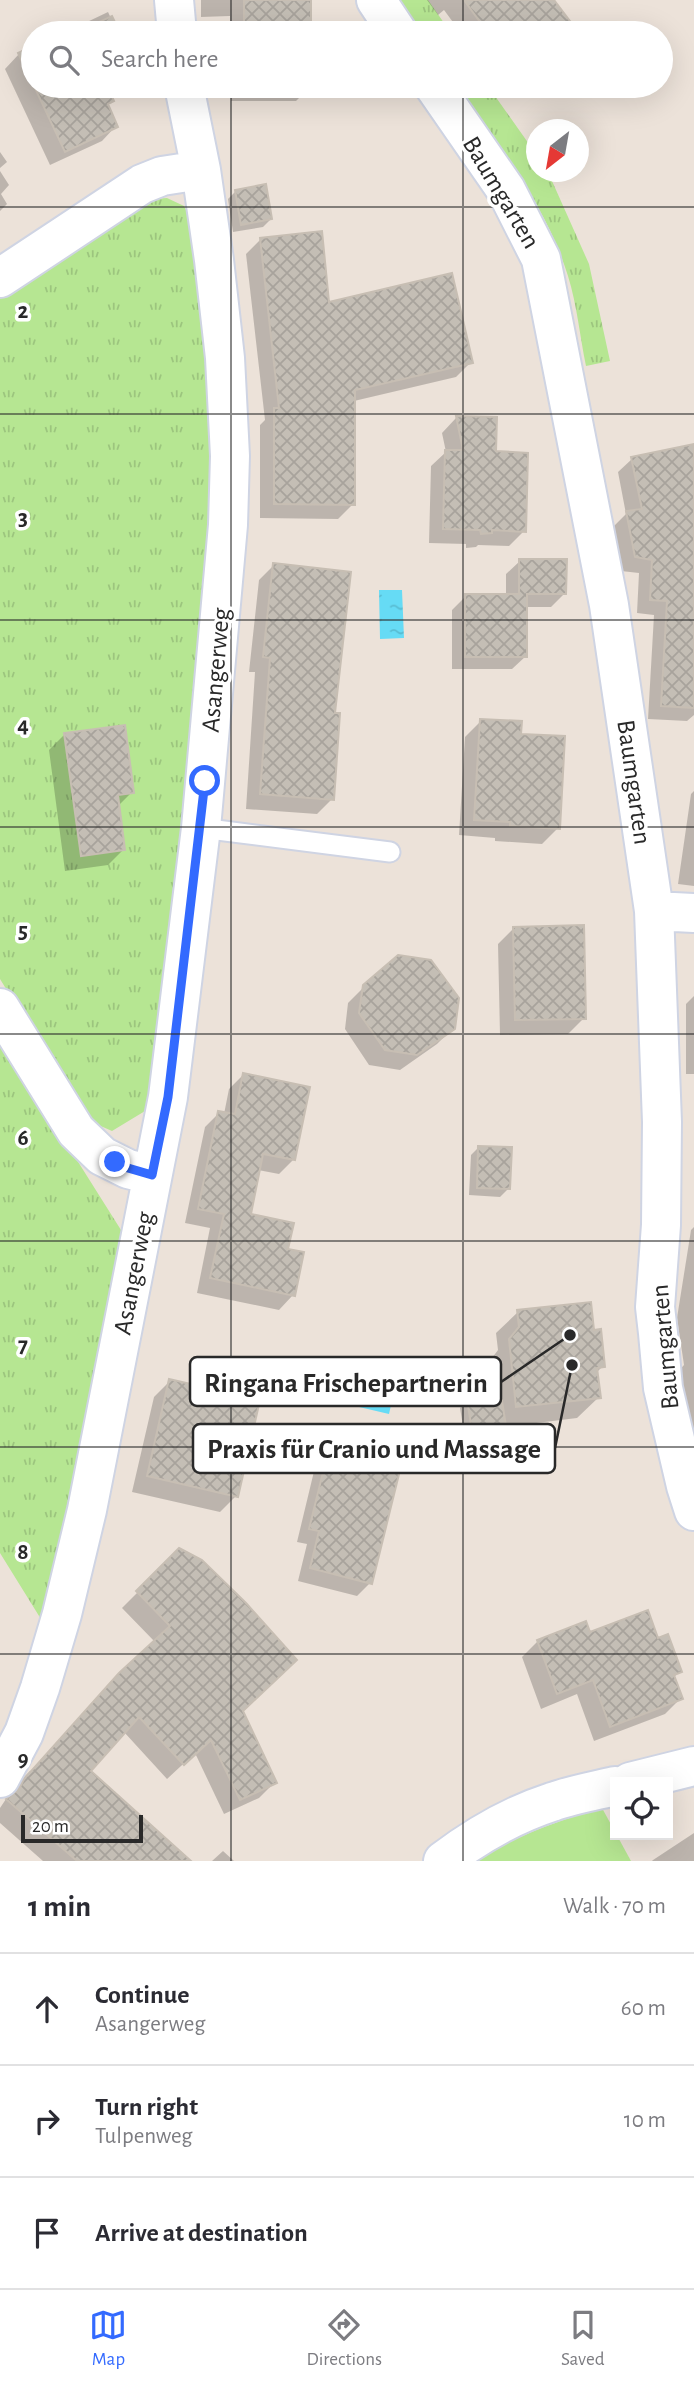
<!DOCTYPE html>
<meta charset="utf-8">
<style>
body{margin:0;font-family:"Alegreya Sans",sans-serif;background:#f7f7f7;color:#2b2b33}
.controls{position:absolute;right:21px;bottom:21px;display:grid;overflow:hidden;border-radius:0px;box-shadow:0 7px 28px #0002}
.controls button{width:63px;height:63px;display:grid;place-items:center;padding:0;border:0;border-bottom:2px solid #e1e1e2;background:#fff;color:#2b2b33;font:35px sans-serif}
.compass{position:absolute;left:526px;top:119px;width:63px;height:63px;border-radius:50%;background:#fff;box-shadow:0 7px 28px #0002;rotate:211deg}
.scale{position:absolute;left:21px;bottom:18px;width:122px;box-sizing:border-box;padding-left:7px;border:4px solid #292929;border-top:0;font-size:19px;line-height:24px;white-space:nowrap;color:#292929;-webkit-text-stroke:5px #fff;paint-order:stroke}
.stop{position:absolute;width:21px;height:21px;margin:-16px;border:5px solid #336aff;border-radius:50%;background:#fff}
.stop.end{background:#336aff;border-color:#fff;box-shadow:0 2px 7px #0008}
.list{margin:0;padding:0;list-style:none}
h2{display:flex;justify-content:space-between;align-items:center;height:91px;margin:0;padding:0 28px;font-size:30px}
h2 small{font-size:23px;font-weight:400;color:#7c7c81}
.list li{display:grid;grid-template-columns:46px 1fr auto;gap:21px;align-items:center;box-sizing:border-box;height:112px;padding:0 28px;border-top:2px solid #e1e1e2}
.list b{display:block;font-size:26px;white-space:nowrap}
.list p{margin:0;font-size:23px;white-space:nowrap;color:#7c7c81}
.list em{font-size:23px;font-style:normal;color:#7c7c81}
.icon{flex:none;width:38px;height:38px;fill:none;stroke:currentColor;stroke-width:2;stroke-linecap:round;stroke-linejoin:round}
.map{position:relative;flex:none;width:694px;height:1861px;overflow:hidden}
.search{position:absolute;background:#fff;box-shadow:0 7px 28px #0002;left:21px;right:21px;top:21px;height:77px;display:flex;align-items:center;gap:18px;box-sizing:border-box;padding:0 24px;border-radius:38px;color:#7c7c81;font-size:26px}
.sheet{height:427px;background:#fff}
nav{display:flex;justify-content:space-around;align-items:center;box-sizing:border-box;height:98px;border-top:2px solid #e1e1e2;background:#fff;font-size:19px;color:#7c7c81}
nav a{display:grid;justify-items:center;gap:4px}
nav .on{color:#336aff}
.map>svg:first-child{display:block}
.grass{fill:url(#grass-tufts)}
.park{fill:#b6e692}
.water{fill:url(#water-ripples)}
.shadow{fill:#0003}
.building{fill:url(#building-cross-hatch);stroke:#c7beb3;stroke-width:2}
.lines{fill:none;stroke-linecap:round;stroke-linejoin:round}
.lane-casing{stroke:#cfd4e3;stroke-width:23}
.street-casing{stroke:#cfd4e3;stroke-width:42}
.lane{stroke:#fff;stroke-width:19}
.street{stroke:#fff;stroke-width:38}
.route{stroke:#336aff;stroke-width:9}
.grid{fill:none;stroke:#292929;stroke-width:2;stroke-opacity:0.55}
.labels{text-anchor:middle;stroke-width:7;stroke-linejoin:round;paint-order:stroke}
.street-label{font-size:26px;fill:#292929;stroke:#fff}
.grid-label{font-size:23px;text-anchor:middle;font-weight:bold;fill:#292929;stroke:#fff;stroke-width:7;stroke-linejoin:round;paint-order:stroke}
.leader{fill:none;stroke:#292929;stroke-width:2.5}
.callout-dot{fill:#292929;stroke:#fff;stroke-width:2.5}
.callout{fill:#fff;stroke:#292929;stroke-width:2.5}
.callout-label{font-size:28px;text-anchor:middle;font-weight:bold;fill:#292929}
</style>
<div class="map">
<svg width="694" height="1861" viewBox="0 0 694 1861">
<defs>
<pattern id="grass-tufts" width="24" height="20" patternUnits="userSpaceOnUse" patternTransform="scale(1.75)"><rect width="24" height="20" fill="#b6e692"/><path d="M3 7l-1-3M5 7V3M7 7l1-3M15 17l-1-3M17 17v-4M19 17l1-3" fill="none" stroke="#9cc57e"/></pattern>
<pattern id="water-ripples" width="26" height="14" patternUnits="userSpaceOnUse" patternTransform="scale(1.75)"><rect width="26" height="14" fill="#66dbf5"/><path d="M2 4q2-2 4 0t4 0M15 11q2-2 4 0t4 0" fill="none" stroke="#58bcd2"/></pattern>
<pattern id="building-cross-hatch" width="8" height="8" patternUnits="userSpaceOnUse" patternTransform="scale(1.75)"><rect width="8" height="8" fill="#c4beb5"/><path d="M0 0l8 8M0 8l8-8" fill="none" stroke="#a8a39c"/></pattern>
</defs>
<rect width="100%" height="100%" fill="#ece2d9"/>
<path class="grass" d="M392,0H428L451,33H417Z
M455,86H488L536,154V172H548L589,264L610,361L586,366C580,337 577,305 568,276C546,205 498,145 455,86Z
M167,198L184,206L193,224L207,331L216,525L150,1108L112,1131L87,1120L0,979V296L152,199Z
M0,1038L121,1230V1243L74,1506L44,1624L0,1553Z"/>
<path class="park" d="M602,1808L631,1861H476C515,1836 557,1821 602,1808Z"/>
<path class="water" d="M379,590H402L404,638L380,639Z
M348,1380L394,1392L389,1414L342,1403Z"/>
<path class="shadow" d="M201,0H309L310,25L344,24V33H230V16L201,17Z
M427,0H552L577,33H461L444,10L438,15Z
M108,12L118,33H64Z
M33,48V86H105L112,101L107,106L116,126L102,141L50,165L5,69L19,54Z
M231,86H310V87L296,101H231Z
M500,86H522L508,96Z
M0,152L7,162L0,168Z
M0,171L9,185L1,194L7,204L0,211Z
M236,191L271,219L263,227L233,232L228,199Z
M260,240L328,304L471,362L456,377L354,401L353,504L338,519L260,518V425L265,420L246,254Z
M456,418L494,453L524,531L509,546L478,545L476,547L466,548V544L429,543L431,466L446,452L442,433Z
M694,446V715L687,721L648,719L654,615L637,613L639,573L621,571L613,527L626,514L618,472L632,459Z
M520,561L565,593L551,607H525L526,656L512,669H452V610L466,596H506V574Z
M274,565L333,714L332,799L317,814L246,809L255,672H249L259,580Z
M481,721L520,735L558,828L542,844L495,841V838L459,835L465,737Z
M65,734L132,792L118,806L124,849L108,865L65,871L49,750Z
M694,791V886L678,884L691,794Z
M514,928L584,1018L568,1034L500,1035L498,944Z
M365,986L453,1028L437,1044L400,1070L369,1065L345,1029L348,1003Z
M694,996V1074H686V1004Z
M243,1075L293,1160L279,1174L258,1170L249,1216L286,1250L293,1295L279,1310L197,1293L210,1228L185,1223L205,1127L219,1113L224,1114L229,1089Z
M479,1147L508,1189L500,1197L469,1195L471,1155Z
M694,1227V1447L674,1376L684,1365L677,1318L691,1230Z
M518,1312L592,1331L603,1366L596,1373L599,1397L577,1418L503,1427L496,1433L465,1438L460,1408L468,1400L492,1397L489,1362L498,1350L496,1333Z
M170,1381L236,1496L220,1512L132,1492L154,1397Z
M330,1450L370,1583L357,1596L298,1581L307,1544L297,1542L316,1463Z
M180,1550L241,1711L275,1782L259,1798L224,1814L195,1753L167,1779L124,1732L155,1642L122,1608Z
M589,1634L657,1640L680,1671L673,1678L681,1698L665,1714L594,1741L577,1694L541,1709L522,1657L538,1641Z
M30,1771L31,1772L162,1861H43L0,1823V1808L14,1787Z
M694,1833V1861H652L653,1860Z
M223,1851L234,1861H212Z"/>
<path class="building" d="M244,0H311V33H244Z
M464,0H554L579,33H488Z
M112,16L120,33H60L79,24L82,30Z
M33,46V85L18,53Z
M34,86H107L114,101L108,104L118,127L65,152Z
M266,184L272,219L241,225L235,190Z
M322,231L329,302L452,273L473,363L355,390V505L274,504V408H279L260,238Z
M456,416L497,417L496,451L528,453L526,532L492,530V533L481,534L480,530L443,529L445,450H463Z
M694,444V708L661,706L667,601L650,600L652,560L635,557L626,511L642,509L631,457Z
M519,559H567L566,594H527V657H465V594H519Z
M273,563L351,572L335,713H340L334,800L260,794L270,658L263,657Z
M480,719L522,721L521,734L565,736L560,829L510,826V822L474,820Z
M125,725L134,793L118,795L125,850L81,856L64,733Z
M584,925L586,1019L515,1020L513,927Z
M398,955L431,960L459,998L455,1029L417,1055L385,1050L359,1013L363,985Z
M243,1073L310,1087L295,1160L263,1154L251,1214L294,1223L288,1249L304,1252L295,1296L210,1278L224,1214L198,1209L218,1111L235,1114Z
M478,1146L512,1147L510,1189L477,1188Z
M591,1302L594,1330L601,1329L605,1367L597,1368L601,1398L516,1407L509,1339L519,1327L517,1310Z
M169,1379L260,1400L238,1497L147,1476Z
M501,1395L506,1426L472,1431L467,1399Z
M329,1448L401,1466L372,1584L310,1568L319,1531L309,1529Z
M179,1548L202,1560L246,1603L297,1660L243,1711L277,1783L240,1800L211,1740L184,1765L139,1717L91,1771L191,1861H77L6,1799L19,1789L24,1779L119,1673L170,1626L136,1591Z
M648,1610L658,1638L668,1634L682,1672L674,1675L683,1699L610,1727L593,1680L557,1694L537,1640L586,1621L590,1632Z"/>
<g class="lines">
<defs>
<path id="lane" d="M201,828L390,852"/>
<path id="street" d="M174,0L177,33
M376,0L398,33
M434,86L506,190L541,259L609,605L654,911L662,1122L661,1225L655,1307L658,1333L663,1388L686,1486L694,1511
M0,278L142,184L162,176L201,170
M654,911L694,913
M0,1008L76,1131L102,1156L128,1169L152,1175
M0,1778L24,1733L40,1688L62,1614L87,1510L168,1097L201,828L228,525L230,456L225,358L214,260L201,170L184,86
M630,1782L694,1766
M443,1861C476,1836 512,1815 552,1802C572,1795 594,1791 615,1786"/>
</defs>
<use href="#lane" class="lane-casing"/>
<use href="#street" class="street-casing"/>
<use href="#lane" class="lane"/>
<use href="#street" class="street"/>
</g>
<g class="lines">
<path class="route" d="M115,1162L128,1168L152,1175L168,1097L205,781"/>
</g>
<path class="grid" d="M231,0V33M463,0V33M231,86V1861M463,86V1861M0,207H694M0,414H694M0,620H694M0,827H694M0,1034H694M0,1241H694M0,1447H694M0,1654H694"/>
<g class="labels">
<g class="street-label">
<text transform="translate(502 192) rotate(59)" y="9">Baumgarten</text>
<text transform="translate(215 670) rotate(-85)" y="9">Asangerweg</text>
<text transform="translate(635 782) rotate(82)" y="9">Baumgarten</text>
<text transform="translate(133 1273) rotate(-79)" y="9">Asangerweg</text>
<text transform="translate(664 1347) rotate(-95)" y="9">Baumgarten</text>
</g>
</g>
<g class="grid-label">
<text x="23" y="318">2</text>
<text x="23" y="525">3</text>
<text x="23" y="732">4</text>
<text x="23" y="938">5</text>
<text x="23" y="1145">6</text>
<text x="23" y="1352">7</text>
<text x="23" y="1559">8</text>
<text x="23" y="1766">9</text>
</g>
<path class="leader" d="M570 1335L501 1382M572 1365L555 1448"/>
<g class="callout-dot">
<circle cx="570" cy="1335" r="7"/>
<circle cx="572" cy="1365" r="7"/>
</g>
<g class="callout">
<rect x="190" y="1357" width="311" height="49" rx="7"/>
<rect x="193" y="1424" width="362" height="49" rx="7"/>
</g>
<g class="callout-label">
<text x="346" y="1392">Ringana Frischepartnerin</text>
<text x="374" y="1458">Praxis für Cranio und Massage</text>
</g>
</svg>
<div class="controls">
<button><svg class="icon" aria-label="locate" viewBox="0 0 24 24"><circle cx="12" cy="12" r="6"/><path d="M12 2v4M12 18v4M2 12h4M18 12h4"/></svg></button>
</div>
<svg class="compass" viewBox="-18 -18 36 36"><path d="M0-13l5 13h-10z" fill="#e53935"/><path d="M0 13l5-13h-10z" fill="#7c7c81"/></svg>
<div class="scale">20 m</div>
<div class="stop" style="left:205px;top:781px"></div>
<div class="stop end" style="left:115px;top:1162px"></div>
<div class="search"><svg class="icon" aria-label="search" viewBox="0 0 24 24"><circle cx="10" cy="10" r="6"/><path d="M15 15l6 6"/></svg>Search here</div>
</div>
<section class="sheet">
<h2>1 min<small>Walk · 70 m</small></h2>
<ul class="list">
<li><svg class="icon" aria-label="ahead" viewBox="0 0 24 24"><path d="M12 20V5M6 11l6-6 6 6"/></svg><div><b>Continue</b><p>Asangerweg</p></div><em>60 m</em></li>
<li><svg class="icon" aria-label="right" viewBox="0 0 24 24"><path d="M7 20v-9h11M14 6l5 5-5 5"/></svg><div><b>Turn right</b><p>Tulpenweg</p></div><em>10 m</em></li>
<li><svg class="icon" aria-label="arrive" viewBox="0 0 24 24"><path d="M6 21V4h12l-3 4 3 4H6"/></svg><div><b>Arrive at destination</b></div></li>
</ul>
</section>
<nav>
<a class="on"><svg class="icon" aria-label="map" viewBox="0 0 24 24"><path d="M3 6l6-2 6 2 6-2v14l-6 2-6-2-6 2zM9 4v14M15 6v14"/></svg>Map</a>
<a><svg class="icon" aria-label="directions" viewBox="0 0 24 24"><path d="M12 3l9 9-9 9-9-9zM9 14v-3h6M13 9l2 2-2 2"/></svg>Directions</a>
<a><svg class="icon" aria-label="saved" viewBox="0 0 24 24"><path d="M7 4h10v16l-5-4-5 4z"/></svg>Saved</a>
</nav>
